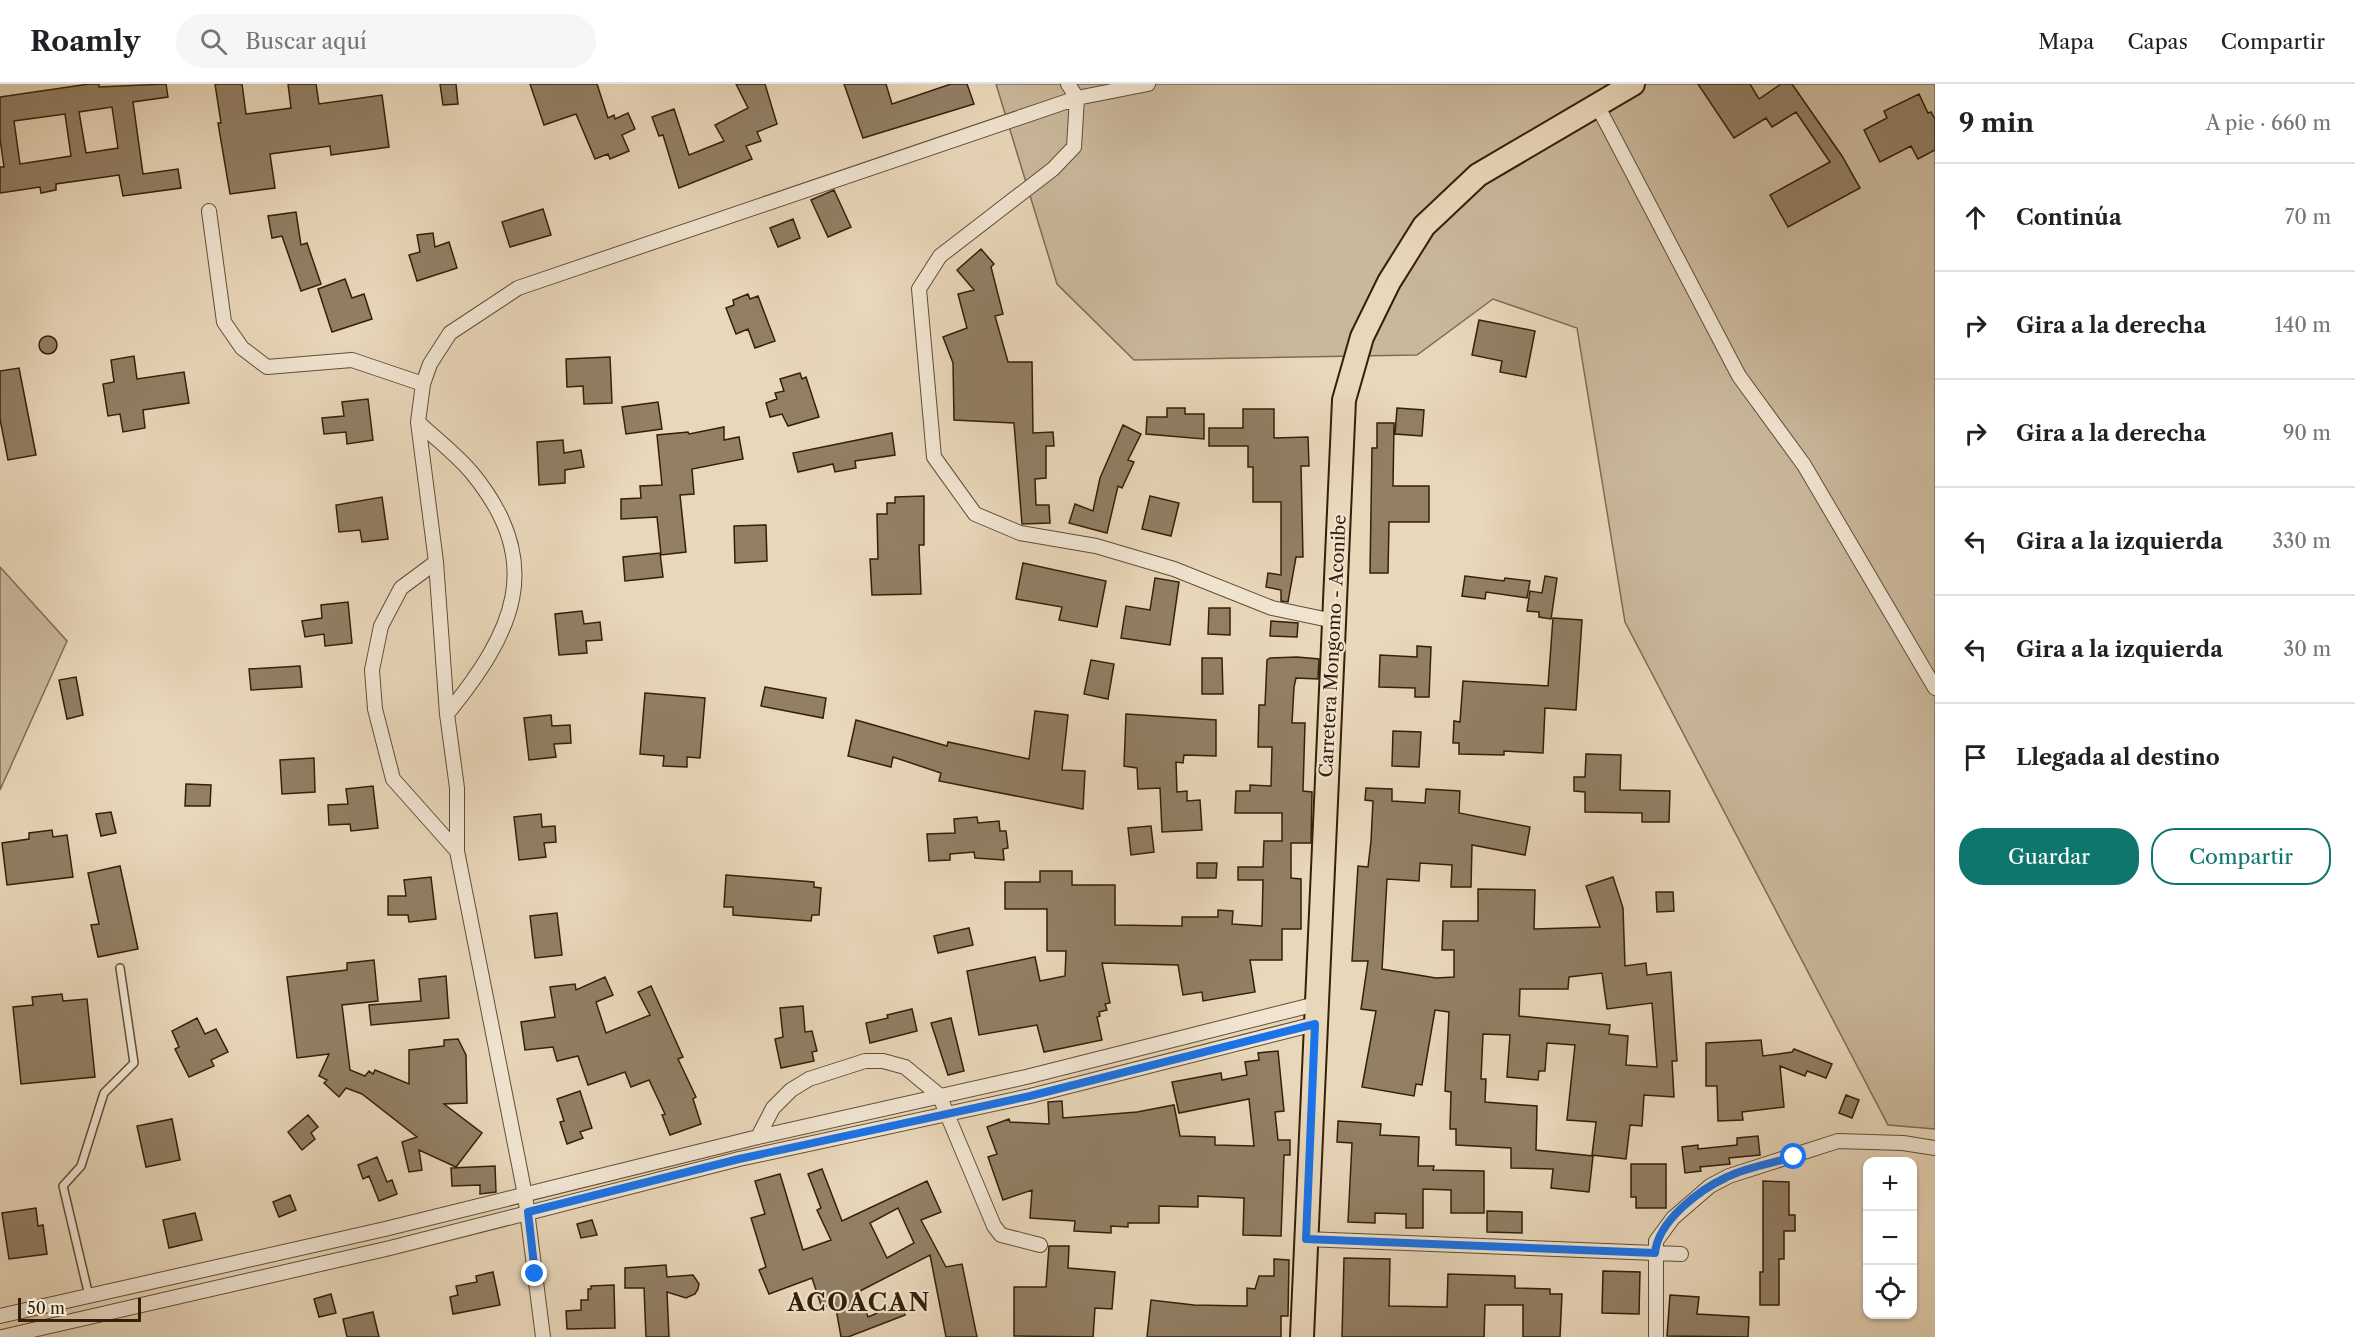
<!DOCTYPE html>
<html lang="es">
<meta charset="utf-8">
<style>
body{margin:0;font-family:"Libre Caslon Text",serif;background:#f6f6f6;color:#202124}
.controls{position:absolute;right:18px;bottom:18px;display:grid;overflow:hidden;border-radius:12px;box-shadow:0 2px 4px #0004}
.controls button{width:54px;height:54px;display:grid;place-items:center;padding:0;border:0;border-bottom:2px solid #e0e0e0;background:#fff;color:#202124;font:30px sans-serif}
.scale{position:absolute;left:18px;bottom:15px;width:123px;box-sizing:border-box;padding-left:6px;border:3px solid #342008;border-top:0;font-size:16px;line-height:21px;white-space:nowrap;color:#342008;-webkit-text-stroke:4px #f1e5d2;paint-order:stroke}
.stop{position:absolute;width:18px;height:18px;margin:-14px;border:4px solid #1a73e8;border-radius:50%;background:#fff}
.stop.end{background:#1a73e8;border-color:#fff;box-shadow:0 2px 6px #0008}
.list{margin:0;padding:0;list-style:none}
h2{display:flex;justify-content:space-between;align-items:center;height:78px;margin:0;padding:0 24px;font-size:26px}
h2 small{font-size:20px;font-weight:400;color:#757577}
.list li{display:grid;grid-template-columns:39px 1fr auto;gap:18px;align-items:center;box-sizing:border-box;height:108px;padding:0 24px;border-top:2px solid #e0e0e0}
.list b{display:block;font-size:22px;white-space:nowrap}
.list em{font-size:20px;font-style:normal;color:#757577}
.actions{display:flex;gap:12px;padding:18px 24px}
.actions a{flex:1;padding:14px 0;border:2px solid #0f766e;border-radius:24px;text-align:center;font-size:21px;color:#0f766e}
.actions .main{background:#0f766e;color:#fff}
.icon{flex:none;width:33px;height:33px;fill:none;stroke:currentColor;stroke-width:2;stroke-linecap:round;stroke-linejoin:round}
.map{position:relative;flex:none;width:1935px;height:1253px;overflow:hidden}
header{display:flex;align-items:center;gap:36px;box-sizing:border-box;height:84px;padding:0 30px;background:#fff;border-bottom:2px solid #e0e0e0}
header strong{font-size:28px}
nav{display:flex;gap:33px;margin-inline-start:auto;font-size:21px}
.search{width:420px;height:54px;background:#f6f6f6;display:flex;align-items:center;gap:15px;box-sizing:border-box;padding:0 21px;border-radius:33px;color:#757577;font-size:22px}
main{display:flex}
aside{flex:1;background:#fff}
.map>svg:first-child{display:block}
.green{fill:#cab89c;stroke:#7f6c52;stroke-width:1.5}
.building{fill:#927f65;stroke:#342008;stroke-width:1.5;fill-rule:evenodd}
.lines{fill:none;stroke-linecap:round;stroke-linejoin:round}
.lane-casing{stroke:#614e34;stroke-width:10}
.street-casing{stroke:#614e34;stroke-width:16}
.primary-casing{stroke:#342008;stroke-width:26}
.lane{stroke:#f1e5d2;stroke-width:7}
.street{stroke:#f1e5d2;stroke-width:14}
.primary{stroke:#e9d7ba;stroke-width:22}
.route{stroke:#1a73e8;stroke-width:8}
.labels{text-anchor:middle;stroke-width:4.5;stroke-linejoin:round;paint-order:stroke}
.street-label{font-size:18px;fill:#342008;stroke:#f1e5d2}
.district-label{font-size:24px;font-weight:bold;letter-spacing:1.5px;fill:#342008;stroke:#f1e5d2}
</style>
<header>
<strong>Roamly</strong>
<div class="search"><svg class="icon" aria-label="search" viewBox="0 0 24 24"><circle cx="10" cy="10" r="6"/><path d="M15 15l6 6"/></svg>Buscar aquí</div>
<nav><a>Mapa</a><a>Capas</a><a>Compartir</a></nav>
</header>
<main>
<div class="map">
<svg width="1935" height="1253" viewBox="0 0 1935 1253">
<rect width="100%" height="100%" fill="#e9d7ba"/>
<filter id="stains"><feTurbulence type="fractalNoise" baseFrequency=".00333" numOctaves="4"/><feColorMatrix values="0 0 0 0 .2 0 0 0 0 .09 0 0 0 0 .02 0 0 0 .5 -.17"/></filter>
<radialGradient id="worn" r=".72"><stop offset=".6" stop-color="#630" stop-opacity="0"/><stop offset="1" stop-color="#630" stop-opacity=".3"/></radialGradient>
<path class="green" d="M996,0H1935V1045L1888,1041L1625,538L1577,244L1493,215L1417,271L1134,276L1057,200Z
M0,483L67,557L0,706Z"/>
<path class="building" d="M89,0H99V3L166,0L168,13L133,18L143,90L178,85L181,104L123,112L119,91L56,100V106L41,109L40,103L0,109V83H4L0,55V13ZM112,23L118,64L86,69L79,28ZM65,30L71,72L20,80L14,37Z
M215,0H242L246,30L291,24L288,0H316L319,20L382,11L389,63L331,71L330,62L270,70L275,104L230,110L218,39H221Z
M440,0H456L458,20L443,21Z
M530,0H597L608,34L614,31L615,35L628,29L635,45L622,51L629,67L610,75L608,70L595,75L576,30L544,41Z
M736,0H765L777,40L757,48L761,57L746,62L752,75L679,104L663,51L659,52L652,33L674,25L689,71L724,57L715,41L748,24Z
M844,0H886L892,20L951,0H967L974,20L863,54Z
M1698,0H1750L1759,15L1781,0H1792L1842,72L1860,104L1788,143L1770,111L1830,78L1796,28L1772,43L1766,34L1734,54Z
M1919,10L1928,29L1931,28L1935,35V66L1918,75L1911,62L1880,78L1864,46L1887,34L1884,27Z
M834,106L851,143L828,153L811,116Z
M543,125L551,151L510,163L502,138Z
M296,128L301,161L307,159L321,200L301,207L282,152L272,154L268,132Z
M793,135L800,154L778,163L770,144Z
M433,149L435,163L449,158L457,184L417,197L409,171L420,168L417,151Z
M981,165L994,180L991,183L1003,230L995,232L1008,278H1032L1033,349L1053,348L1054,362H1046V394L1035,395L1036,421H1049L1050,439L1022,440L1014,339L954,336L953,279L943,253L967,244L958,210L974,206L957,186Z
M345,195L352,214L364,210L372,235L332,248L318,205Z
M748,210L750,215L758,212L775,257L755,264L748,245L736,250L726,224L734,221L733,216Z
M1479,236L1535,247L1526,293L1500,288L1502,277L1472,271Z
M39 261a9 9 0 1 1 18 0a9 9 0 1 1-18 0Z
M134,272L137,295L184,288L189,319L143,326L145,344L123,348L120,330L108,332L103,300L114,298L111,276Z
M610,273L612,319L584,320L583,302L567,303L566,275Z
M19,284L36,371L8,376L0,335V287Z
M800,289L802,295L806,293L819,333L788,342L782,330L770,333L766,319L777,315L775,309L784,307L780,295Z
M368,315L373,356L347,360L346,348L324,350L322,334L344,332L342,318Z
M658,318L662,345L626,350L622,323Z
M1167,324H1185V330H1204V355L1146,350L1147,333H1167Z
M1397,324L1424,326L1422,352L1395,350Z
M1243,325H1274V354L1308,353L1309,382H1301L1303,473H1296L1288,518L1281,517V506L1266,503L1268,489L1281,491V418H1253V383H1248V362H1209V344H1243Z
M1377,339H1394L1393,402H1429V438H1389L1388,489H1370L1372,364H1377Z
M1123,341L1141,350L1128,376L1134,378L1122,404L1118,402L1107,449L1069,439L1075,420L1093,427L1100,394Z
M724,343V356L739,353L743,375L692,385L694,410L680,411L686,468L661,471L657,433L621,435V415L641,414L640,402L662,401L657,351L688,348L689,350Z
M892,349L895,371L855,377L856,384L835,388L833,380L798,388L793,369Z
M563,356L564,369L581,366L584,383L565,386V399L539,401L537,358Z
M924,412V461H919L921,510L872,511L870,475H878L877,430H887V419H895V413Z
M1150,412L1179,419L1171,452L1142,445Z
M382,413L388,455L362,458L360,446L339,448L336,421Z
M766,441L767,477L735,479L734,442Z
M660,469L663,493L625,497L623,473Z
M1023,479L1106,497L1097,543L1059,536L1062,523L1016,515Z
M1465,492L1504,497L1505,494L1530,497L1527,514L1486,508L1485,515L1462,512Z
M1545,492L1557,494L1551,535L1539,533V528L1527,527L1530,507L1542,509Z
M1155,494L1179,498L1170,561L1121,554L1126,522L1150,526Z
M348,518L352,559L325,562L324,550L305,553L302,537L322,534L321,521Z
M1209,524H1230V551L1208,550Z
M582,527L584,540L600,538L602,556L586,557L587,569L559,571L555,530Z
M1553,534L1582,536L1576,626L1545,624L1543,669L1504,667V671L1459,670V659H1453L1454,637L1460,638L1463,597L1548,602Z
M1271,537L1298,539L1297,553L1270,552Z
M1417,562L1431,563L1429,613H1415V604L1379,603L1380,571L1417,573Z
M1297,573L1319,575L1318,595L1296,594L1294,603L1292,639H1305L1303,707L1312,708L1311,759H1291V794L1301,795V845H1282V876H1250L1255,908L1203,917L1202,908L1183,911L1178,881L1102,879L1110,919L1105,920L1107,926L1099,928L1100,932L1097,933L1102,956L1044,968L1037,941L979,951L967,887L1035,873L1040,897L1065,892L1066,867H1047V825H1005V798H1040V787H1072V801H1115V841L1182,842V833H1218V826L1233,827L1232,840L1262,842L1263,796H1238V783H1263L1264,757H1282V729H1235L1236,707H1250V701L1271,702L1272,663H1258L1259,621H1265L1267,576L1270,574Z
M1202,574H1222L1223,610H1202Z
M1091,576L1114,580L1108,615L1084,610Z
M300,582L302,603L251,606L249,585Z
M76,593L83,631L67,635L59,596Z
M765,603L826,614L823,634L761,622Z
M645,609L705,614L700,674L687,673V683L663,682L664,672L640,670Z
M1035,627L1068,631L1062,686L1085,687L1083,725L939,697L941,689L893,673L891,683L848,672L856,636L947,662L948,658L1029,675Z
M1126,630L1216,636V672L1184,671L1183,679L1176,678L1177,708L1187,707V717L1200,716L1202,746L1162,748L1160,704L1138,705L1137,684L1124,682Z
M551,631L552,642L570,641L571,659L554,660L556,673L529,676L524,634Z
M1393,647L1421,648L1419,683L1392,682Z
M1586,670L1621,671L1620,706L1670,707L1669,738H1642V729L1585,728V708L1574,707V693H1585Z
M314,674L315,708L282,710L280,676Z
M186,700L211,701L210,722H185Z
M373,702L378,744L351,747L350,740L329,741L328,721L348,720L346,705Z
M1366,704L1392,705V717L1425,719L1426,705L1460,707L1459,729L1530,743L1525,771L1472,761L1471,803H1451L1452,781L1420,779L1419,797L1387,795L1382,885L1436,894L1454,893V866H1442L1443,837H1478V805L1535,806L1534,845L1600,843L1586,802L1613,793L1623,824L1625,882L1646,879L1647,891L1671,888L1677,977H1672L1674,1013L1644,1011L1642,1042L1630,1041L1626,1075L1592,1071L1596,1038L1567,1036L1575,961L1547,959L1545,987H1539L1538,996L1507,993L1510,951L1483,950L1481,995H1486L1485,1018L1537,1022L1536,1066L1593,1072L1589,1108L1551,1104L1553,1085L1511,1084V1064L1456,1061V1045H1450L1451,1008L1445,1007L1449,928L1435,926L1422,1001L1416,1000L1414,1012L1362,1003L1376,927L1361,925L1368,877H1352L1358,782L1368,783L1371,757L1373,717L1365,716ZM1602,889L1607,925L1652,919L1657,983L1626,981L1628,952L1609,950L1610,941L1519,932L1520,905H1568L1569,893Z
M111,728L116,749L101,752L96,730Z
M541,730L542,743L555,742L556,758L544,759L546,773L519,776L514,733Z
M977,733L978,739L999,737L1000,747H1006L1008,764L1003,765L1004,776L975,774L974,768L950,770V776L929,777L927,750L955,749L954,735Z
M1151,742L1154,768L1131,771L1128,744Z
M52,746L53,753L67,751L73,793L7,801L2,759L29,755V749Z
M1197,779H1217L1216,794H1197Z
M120,782L138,865L98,873L91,841L99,840L88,789Z
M726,791L814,798V803L821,804L819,831H812L811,837L733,831V823H724Z
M431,793L436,835L409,838L408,831H388V812H406L404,796Z
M1656,808H1673L1674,827L1657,828Z
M557,829L562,871L535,874L530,832Z
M969,844L973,861L938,869L934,852Z
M374,876L378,917L342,921L350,986L365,992L369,987L373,990L375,986L409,1000V966L444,962V956L458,955L466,971L467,1019L444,1020L482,1049L456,1083L419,1066L422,1086L409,1088L402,1058L417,1053L362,1010L346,1004L339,1013L324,999L327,996L319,992L329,970L297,974L287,893L347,886V879Z
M446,892L449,934L371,941L369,921L421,917L419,895Z
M605,893L613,911L596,918L606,949L650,931L638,908L651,902L683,973L678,975L696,1013L693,1015L701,1040L670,1051L662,1031L665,1030L649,996L631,1003L625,988L588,1001L578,972L557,977L553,963L525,966L521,938L555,933L550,903L575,900L576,906Z
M62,910L63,917L87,915L95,993L21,1000L13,923L33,921L32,913Z
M803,922L805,948L812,947L817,967L812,968L814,977L781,984L775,955L783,953L780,924Z
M912,925L917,947L870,959L866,939L888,934L887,931Z
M197,934L205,950L216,945L228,968L211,976L214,982L189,993L175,965L179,963L172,947Z
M951,934L964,987L948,991L931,939Z
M1761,956L1763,972L1792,968L1794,965L1832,980L1826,994L1807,987L1805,992L1780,982L1784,1023L1742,1028L1743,1036L1718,1037L1717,1002H1706V959Z
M1278,967L1284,1027L1275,1028L1278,1056H1290V1071H1284L1281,1152L1243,1151L1244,1114L1198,1112V1123L1159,1122V1139H1128V1143L1111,1142V1149L1074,1147L1075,1137L1030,1134L1032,1106L1003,1116L988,1073L997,1070L987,1043L1009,1035L1010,1038L1049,1040L1048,1018L1062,1017L1063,1034L1137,1028L1174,1021L1180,1052L1215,1053V1061L1254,1062L1249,1015L1179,1029L1172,998L1221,989L1222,996L1247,991L1245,978L1259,976L1258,969Z
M580,1007L592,1044L580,1048L583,1054L567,1060L560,1038L564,1037L557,1015Z
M1846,1011L1859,1016L1852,1034L1839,1029Z
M308,1031L318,1043L311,1049L315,1055L302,1066L288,1048Z
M172,1035L180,1076L146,1083L137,1042Z
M1338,1037L1381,1040L1380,1051L1419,1053L1418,1082H1434L1433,1086L1484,1087V1129H1451V1106L1423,1105V1144H1406V1130L1375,1129V1139L1348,1138L1352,1059L1337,1058Z
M1758,1052L1760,1071L1729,1074L1730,1080L1700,1083L1701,1087L1685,1089L1682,1063L1698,1061V1065L1737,1061V1054Z
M377,1073L387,1098L392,1096L397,1110L379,1117L369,1092L363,1095L358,1081Z
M1631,1080H1666V1124H1636V1113H1631Z
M495,1082L496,1108L480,1110V1101L452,1102L451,1084Z
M822,1085L842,1137L927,1097L941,1128L921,1136L946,1183L962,1180L977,1253H946L930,1171L860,1207L868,1233L901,1219L905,1231L848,1253H841L835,1219L822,1224L812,1194L769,1210L759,1186L766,1183L751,1134L765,1130L755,1097L780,1090L803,1166L831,1156L817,1126L821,1124L808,1090ZM898,1124L914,1159L887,1174L870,1139Z
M1763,1097L1789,1098V1131H1795V1147H1784V1175H1779V1221H1760V1188H1763Z
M290,1111L296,1126L279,1133L273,1118Z
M36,1124L38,1142L43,1141L47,1170L9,1175L2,1129Z
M1487,1127L1522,1128V1149L1487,1148Z
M195,1129L202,1156L169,1164L163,1136Z
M592,1136L597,1151L581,1154L577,1140Z
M1049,1162H1069L1068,1184L1115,1188L1112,1225L1095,1224L1093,1253L1014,1252V1203H1046Z
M1344,1174L1390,1175L1389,1222L1447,1223L1448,1190L1515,1192V1204L1550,1205V1210H1562L1560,1253H1523V1221H1485L1484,1253H1342Z
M1274,1175L1289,1176L1288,1232H1281V1253H1147L1151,1216L1194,1221L1247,1222V1204L1255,1205L1259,1192H1274Z
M666,1181L667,1193L693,1191L699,1200L698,1205L695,1210L686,1214L667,1208L669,1253H646L644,1204H625V1184Z
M1603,1187L1640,1188L1639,1230L1602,1229Z
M493,1188L500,1221L453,1230L450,1213L458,1211L456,1202L477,1198L476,1192Z
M614,1201L615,1244L567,1245L566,1227L581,1226V1216H588V1205H591V1202Z
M331,1210L336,1229L319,1233L314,1215Z
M1670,1211L1699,1213L1697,1230L1749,1233L1748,1253L1667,1252Z
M373,1228L379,1253H347L343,1235Z"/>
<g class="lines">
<defs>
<path id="lane" d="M89,1212L63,1102L81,1082L104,1009L134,979L120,884"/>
<path id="street" d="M1068,0L1077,14L1074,63L1053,85L940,172L919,205L934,373L975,430L1020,449L1096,462L1174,485L1272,524L1334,537
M1597,21L1739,292L1804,381L1935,604
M209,127L224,238L242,264L267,283L352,276L423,300
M418,338C436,355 456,370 472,389C547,480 513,549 447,630
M436,478L401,504L381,542L372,586L375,625L393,695L457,767
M758,1053L773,1024L791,1006L809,995L865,977H883L905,983L939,1011L994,1142L1001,1151L1040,1161
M1306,1155L1681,1170
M0,1232L385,1145L758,1053L1026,993L1316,920
M2,1253L390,1164L739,1075L1030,1012L1315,940
M543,1253L525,1111L457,767V704L447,630L436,478L418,338L423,300L430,280L450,249L518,204L1077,14L1148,0
M1656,1253V1157L1673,1134L1710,1102L1729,1092L1838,1057L1903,1059L1935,1064"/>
<path id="primary" d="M1302,1253L1344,316L1362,253L1389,198L1424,142L1478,91L1633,0"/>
</defs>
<use href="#lane" class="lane-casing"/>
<use href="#street" class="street-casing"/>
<use href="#primary" class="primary-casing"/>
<use href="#lane" class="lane"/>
<use href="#street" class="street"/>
<use href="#primary" class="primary"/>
</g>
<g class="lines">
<path class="route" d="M535,1190L528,1128L739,1075L1030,1012L1315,940L1306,1155L1655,1169C1658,1137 1699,1106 1727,1093C1747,1083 1773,1079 1794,1073"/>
</g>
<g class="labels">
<g class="street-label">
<text transform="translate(1333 562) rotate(-87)" y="6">Carretera Mongomo - Aconibe</text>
</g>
<g class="district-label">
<text x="859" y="1227">ACOACAN</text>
</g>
</g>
<rect width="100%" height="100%" filter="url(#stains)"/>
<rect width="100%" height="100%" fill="url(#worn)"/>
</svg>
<div class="controls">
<button>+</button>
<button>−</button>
<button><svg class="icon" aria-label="locate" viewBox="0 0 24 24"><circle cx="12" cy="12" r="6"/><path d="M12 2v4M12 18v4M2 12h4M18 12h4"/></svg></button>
</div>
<div class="scale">50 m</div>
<div class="stop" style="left:1794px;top:1073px"></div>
<div class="stop end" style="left:535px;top:1190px"></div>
</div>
<aside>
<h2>9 min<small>A pie · 660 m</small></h2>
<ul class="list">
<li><svg class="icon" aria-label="ahead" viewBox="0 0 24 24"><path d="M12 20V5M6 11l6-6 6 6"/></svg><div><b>Continúa</b></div><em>70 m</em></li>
<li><svg class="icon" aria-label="right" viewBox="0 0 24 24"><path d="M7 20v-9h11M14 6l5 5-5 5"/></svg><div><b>Gira a la derecha</b></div><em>140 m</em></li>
<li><svg class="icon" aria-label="right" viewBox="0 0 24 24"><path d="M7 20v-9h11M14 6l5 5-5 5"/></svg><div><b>Gira a la derecha</b></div><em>90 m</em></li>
<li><svg class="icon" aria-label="left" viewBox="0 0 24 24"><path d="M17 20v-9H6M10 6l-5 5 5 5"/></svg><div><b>Gira a la izquierda</b></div><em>330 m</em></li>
<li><svg class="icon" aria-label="left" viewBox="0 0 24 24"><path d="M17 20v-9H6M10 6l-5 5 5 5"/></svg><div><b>Gira a la izquierda</b></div><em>30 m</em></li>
<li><svg class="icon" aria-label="arrive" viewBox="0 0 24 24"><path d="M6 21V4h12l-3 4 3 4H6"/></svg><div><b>Llegada al destino</b></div></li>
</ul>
<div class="actions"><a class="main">Guardar</a><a>Compartir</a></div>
</aside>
</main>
